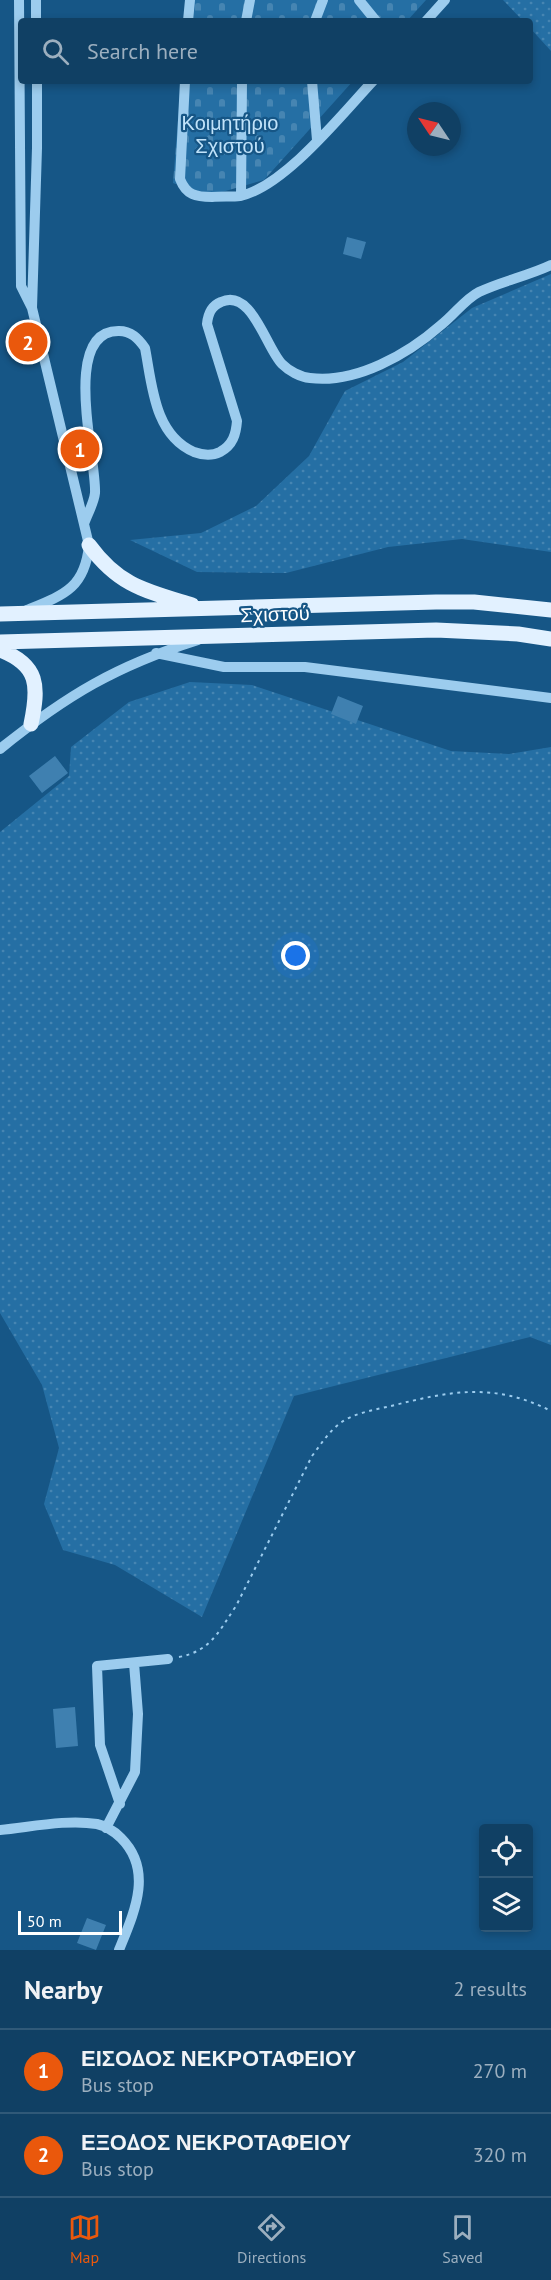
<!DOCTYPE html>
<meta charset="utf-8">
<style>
body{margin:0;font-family:"PT Sans",sans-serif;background:#1e4b6d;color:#f1f3f6}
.controls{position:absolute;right:18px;bottom:18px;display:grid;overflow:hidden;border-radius:6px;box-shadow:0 3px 9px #0003}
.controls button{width:54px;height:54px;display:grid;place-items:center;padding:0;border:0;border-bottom:2px solid #305978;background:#104064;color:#f1f3f6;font:30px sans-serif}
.compass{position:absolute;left:407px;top:102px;width:54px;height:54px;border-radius:50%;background:#104064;box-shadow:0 3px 9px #0003;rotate:305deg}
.scale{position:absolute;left:18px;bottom:15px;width:104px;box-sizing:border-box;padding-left:6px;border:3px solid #fff;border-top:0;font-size:16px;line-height:21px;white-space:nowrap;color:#fff;-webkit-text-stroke:4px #165686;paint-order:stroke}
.you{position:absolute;left:296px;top:956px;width:21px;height:21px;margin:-15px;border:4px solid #fff;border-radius:50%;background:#1a73e8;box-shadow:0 0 0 9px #1a73e833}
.badge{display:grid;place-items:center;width:39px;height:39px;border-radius:50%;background:#ea580c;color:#fff;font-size:20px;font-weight:700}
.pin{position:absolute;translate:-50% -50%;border:3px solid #fff;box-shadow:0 2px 6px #0006}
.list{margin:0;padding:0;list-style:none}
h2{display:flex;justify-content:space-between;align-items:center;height:78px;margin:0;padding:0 24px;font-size:26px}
h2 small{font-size:20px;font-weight:400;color:#9cafbf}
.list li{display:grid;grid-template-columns:39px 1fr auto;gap:18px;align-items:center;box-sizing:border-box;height:84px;padding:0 24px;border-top:2px solid #305978}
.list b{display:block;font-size:22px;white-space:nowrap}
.list p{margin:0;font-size:20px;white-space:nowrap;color:#9cafbf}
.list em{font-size:20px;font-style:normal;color:#9cafbf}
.icon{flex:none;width:33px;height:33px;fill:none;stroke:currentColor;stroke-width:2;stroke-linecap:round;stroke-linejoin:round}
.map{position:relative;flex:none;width:551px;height:1950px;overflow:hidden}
.search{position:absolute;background:#104064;box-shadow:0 3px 9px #0003;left:18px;right:18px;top:18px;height:66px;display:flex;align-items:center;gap:15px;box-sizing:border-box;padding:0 21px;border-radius:6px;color:#9cafbf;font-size:22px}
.sheet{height:246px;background:#104064}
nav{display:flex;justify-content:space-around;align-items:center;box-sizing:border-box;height:84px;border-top:2px solid #305978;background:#104064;font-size:16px;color:#9cafbf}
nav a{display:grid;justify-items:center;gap:3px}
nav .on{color:#ea580c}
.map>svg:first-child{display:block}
.grass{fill:url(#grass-dots)}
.cemetery{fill:url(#cemetery-stones)}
.building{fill:#3f80b0}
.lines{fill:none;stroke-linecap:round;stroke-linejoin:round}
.path{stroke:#9cccee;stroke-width:2;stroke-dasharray:3 4.5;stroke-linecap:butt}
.minor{stroke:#9cccee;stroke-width:10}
.major{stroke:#e2f1ff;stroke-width:15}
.labels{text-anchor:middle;stroke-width:4.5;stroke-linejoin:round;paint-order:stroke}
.park-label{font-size:20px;fill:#c1e3fa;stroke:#165686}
.street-label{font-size:20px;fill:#fff;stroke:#165686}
</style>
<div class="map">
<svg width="551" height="1950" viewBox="0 0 551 1950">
<defs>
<pattern id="grass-dots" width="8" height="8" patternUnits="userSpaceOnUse" patternTransform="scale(1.5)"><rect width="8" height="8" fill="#256fa4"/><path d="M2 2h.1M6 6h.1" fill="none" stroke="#4685b2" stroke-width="1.8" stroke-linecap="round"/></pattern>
<pattern id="cemetery-stones" width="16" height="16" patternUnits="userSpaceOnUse" patternTransform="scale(1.5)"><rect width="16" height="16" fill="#256fa4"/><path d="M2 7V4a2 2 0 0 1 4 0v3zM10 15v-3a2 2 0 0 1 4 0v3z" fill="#4685b2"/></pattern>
</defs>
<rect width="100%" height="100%" fill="#165686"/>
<path class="grass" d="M503,0H551V51L530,28V21H523Z
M551,274V552L462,539L388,547L286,573L197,572L130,540L201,533L256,506L309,456L345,391L403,362L472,308Z
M190,682L252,685L451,751L509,754L551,747V1345L530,1337L294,1396L202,1617L115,1565L63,1550L44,1504L59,1448L42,1385L0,1313V832L69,776L71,747L129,702Z"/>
<path class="cemetery" d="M188,0H426L407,21H186Z
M181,81H353L264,180L208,196L173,183Z"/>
<path class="building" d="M347,237L366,242L361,259L343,254Z
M338,696L363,706L356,724L331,714Z
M55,756L68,773L42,793L29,776Z
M75,1707L78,1746L56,1748L53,1709Z
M87,1918L106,1925L96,1950L77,1943Z"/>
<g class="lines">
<path class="path" d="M179,1657C211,1651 219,1631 236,1606L312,1456C321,1444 328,1433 339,1424C353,1413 374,1410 391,1406C450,1391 494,1382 551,1411"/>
<path class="minor" d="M19,0L21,286L32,308L89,545C85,588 64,595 27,610
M36,0V21
M359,0L376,21
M188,21L190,0
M246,21L250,0
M315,21L323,0
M426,21L445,0
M185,81L180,179C186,195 196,197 212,197C221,196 232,197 240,196C284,187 342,114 373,81
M312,81L317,140
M241,196L242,81
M32,308L37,148V81
M84,524C87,515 94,503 95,493C97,460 60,330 119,331C131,331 138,338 145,348C152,384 154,435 194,452C202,455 212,456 220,452C233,445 236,434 237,421L207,324C208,314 211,306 221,302C252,288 266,348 282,364C289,371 300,377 310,378C356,384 408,354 441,325C454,315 465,299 479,292C502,281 528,276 551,265
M156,653L224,667H305L551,698
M0,749C67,695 116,666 198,640
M120,1804L100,1745L97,1666L168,1659
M106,1828L135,1772L138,1714L134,1663
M0,1830C31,1827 67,1819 97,1824C106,1826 115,1832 121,1838C154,1871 134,1913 119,1950"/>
<path class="major" d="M89,545C119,586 146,591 192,605
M0,614L436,602H474L551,610
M0,642L436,630L518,634L551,639
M0,650C39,665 39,686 31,724"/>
</g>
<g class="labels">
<g class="park-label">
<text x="230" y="130">Κοιμητήριο<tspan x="230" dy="23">Σχιστού</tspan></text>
</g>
<g class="street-label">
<text transform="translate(275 614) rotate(-2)" y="7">Σχιστού</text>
</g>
</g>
</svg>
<div class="controls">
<button><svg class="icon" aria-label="locate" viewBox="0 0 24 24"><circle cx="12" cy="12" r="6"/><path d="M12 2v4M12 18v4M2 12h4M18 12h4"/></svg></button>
<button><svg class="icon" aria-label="layers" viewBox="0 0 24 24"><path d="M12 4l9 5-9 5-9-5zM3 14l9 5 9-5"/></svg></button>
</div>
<svg class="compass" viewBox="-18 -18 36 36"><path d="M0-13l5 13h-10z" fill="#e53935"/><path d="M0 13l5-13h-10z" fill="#9cafbf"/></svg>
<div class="scale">50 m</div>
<div class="you"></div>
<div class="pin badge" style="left:80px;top:449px">1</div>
<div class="pin badge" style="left:28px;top:342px">2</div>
<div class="search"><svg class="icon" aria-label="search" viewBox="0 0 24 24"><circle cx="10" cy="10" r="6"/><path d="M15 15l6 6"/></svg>Search here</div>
</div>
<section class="sheet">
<h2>Nearby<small>2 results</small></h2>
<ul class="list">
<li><span class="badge">1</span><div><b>ΕΙΣΟΔΟΣ ΝΕΚΡΟΤΑΦΕΙΟΥ</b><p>Bus stop</p></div><em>270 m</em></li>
<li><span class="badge">2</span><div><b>ΕΞΟΔΟΣ ΝΕΚΡΟΤΑΦΕΙΟΥ</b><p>Bus stop</p></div><em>320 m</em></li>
</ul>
</section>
<nav>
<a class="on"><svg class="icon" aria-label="map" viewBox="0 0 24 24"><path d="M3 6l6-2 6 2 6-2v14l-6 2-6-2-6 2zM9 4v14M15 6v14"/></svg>Map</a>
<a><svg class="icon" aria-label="directions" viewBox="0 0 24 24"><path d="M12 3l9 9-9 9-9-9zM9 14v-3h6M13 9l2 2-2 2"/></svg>Directions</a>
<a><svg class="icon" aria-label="saved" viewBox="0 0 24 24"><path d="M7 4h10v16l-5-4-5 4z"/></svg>Saved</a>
</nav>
